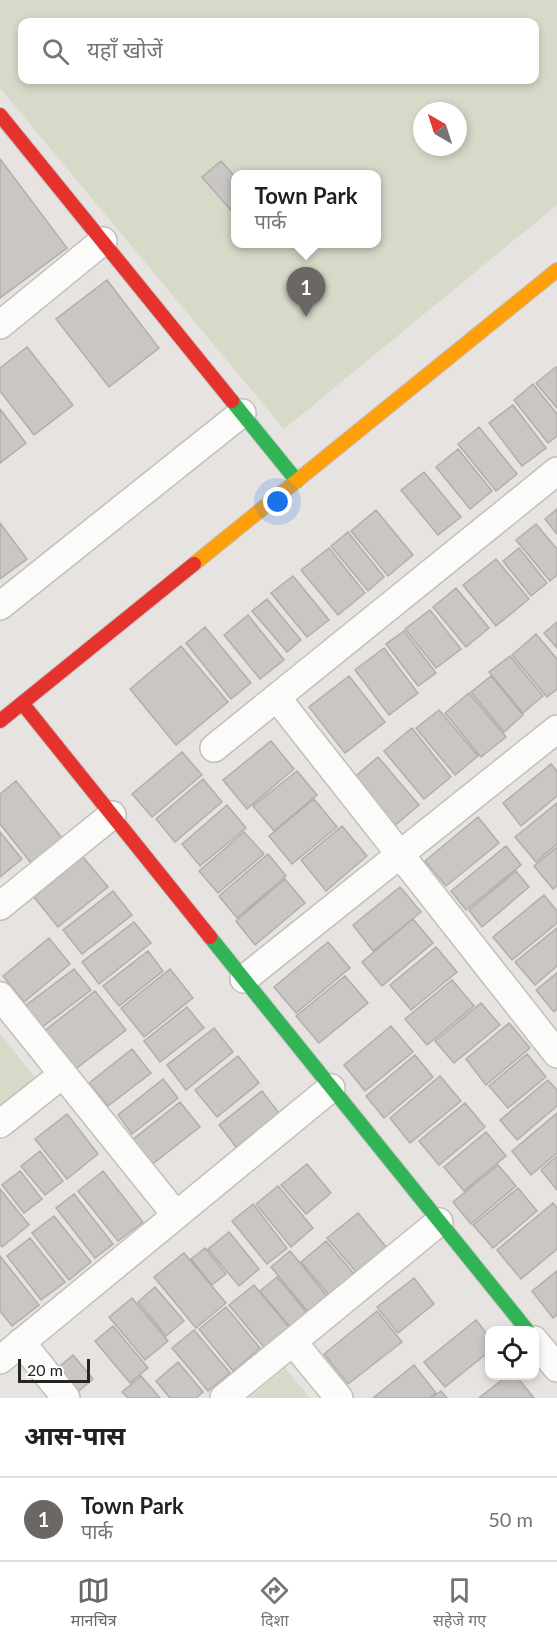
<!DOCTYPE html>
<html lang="hi">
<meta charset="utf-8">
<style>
body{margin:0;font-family:Lato,"Noto Sans Devanagari",sans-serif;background:#f6f6f6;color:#202124}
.controls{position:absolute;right:18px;bottom:18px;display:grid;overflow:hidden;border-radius:12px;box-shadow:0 3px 9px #0003}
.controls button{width:54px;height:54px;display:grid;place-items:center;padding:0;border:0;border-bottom:2px solid #e0e0e0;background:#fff;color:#202124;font:30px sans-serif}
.compass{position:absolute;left:413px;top:102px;width:54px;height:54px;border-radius:50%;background:#fff;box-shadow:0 3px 9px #0003;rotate:321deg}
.scale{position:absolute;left:18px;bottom:15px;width:72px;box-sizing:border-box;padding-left:6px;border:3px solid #272422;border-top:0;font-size:16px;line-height:21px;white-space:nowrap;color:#272422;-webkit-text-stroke:4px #fff;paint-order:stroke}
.you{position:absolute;left:278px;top:502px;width:21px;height:21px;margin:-15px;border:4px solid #fff;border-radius:50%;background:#1a73e8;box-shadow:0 0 0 9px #1a73e833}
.badge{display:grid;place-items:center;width:39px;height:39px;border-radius:50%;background:#6a6764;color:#fff;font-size:20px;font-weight:700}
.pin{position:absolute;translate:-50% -50px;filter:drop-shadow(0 2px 3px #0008)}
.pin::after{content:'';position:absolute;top:32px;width:21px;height:18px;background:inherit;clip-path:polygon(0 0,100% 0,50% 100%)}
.popup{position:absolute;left:231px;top:170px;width:150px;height:78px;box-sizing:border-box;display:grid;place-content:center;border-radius:12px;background:#fff;filter:drop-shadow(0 2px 4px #0005);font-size:20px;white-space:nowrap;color:#757577}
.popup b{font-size:22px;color:#202124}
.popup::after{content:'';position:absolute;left:50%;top:100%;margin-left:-12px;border:12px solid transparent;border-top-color:#fff}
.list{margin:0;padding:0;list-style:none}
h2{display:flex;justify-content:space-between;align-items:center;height:78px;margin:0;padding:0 24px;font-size:26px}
h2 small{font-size:20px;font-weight:400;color:#757577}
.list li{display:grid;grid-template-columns:39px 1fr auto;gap:18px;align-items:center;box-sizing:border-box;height:84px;padding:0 24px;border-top:2px solid #e0e0e0}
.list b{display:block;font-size:22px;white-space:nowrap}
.list p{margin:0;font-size:20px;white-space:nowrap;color:#757577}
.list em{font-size:20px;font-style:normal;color:#757577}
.icon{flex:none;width:33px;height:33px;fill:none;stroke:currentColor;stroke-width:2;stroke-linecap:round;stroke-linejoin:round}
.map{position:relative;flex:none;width:557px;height:1398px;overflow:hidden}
.search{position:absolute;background:#fff;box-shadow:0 3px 9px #0003;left:18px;right:18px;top:18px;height:66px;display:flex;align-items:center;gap:15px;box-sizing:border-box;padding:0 21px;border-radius:12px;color:#757577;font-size:22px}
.sheet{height:162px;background:#fff}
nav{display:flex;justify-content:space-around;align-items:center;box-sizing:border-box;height:84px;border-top:2px solid #e0e0e0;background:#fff;font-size:16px;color:#757577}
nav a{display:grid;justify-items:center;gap:3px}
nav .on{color:#6a6764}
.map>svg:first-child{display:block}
.green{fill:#d6dac8;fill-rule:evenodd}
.building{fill:#c9c6c3;stroke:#b1aeac;stroke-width:1.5}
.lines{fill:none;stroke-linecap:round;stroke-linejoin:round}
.street-casing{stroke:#c2bfbc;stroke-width:30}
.fast-casing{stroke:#c2bfbc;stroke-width:16}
.slow-casing{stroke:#c2bfbc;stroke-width:16}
.jam-casing{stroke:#c2bfbc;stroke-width:16}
.street{stroke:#fbfbfa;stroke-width:27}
.fast{stroke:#30b455;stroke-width:14}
.slow{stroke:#ff9f0a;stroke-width:14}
.jam{stroke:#e5322d;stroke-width:14}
</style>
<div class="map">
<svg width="557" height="1398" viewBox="0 0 557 1398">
<rect width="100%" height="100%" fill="#e7e3e0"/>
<path class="green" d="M0,0H557V205L284,429L0,88ZM22,22H534V80H22ZM422,111H458V147H422ZM236,174H376V244H236Z
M0,1033L35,1078L0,1105Z
M285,1368L310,1398H249Z"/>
<path class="building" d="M0,159L67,248L0,298Z
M221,161L236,178V216L202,177Z
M107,280L159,348L109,387L56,319Z
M27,347L73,405L34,435L0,391V368Z
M556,367L557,368V408L536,383Z
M533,384L557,414V436L548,443L514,400Z
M513,405L546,448L522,466L489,423Z
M0,409L26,443L0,463Z
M479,427L517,474L496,491L458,444Z
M458,449L492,491L470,509L436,467Z
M424,472L461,517L438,535L401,490Z
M557,509V534L545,519Z
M376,510L413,555L388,576L351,531Z
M0,523L27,559L0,579Z
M536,524L557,549V575L550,581L516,540Z
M348,532L384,577L368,591L331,546Z
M329,548L365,593L338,615L301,570Z
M519,548L547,583L531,596L503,561Z
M496,559L529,599L496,626L463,585Z
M293,576L329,620L307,637L271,593Z
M456,588L489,628L466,647L433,607Z
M267,599L301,640L287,652L252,611Z
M430,610L461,649L436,668L405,629Z
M248,615L284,660L260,679L224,635Z
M557,622V648L544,633Z
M205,627L251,683L231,699L186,643Z
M404,631L436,673L418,686L386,644Z
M536,634L557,659V689L547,697L512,655Z
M181,646L228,702L176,745L130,689Z
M384,648L418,693L389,715L355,670Z
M510,656L543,696L523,713L489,672Z
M349,676L385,722L345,753L309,707Z
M491,676L523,715L504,732L471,692Z
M469,693L506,737L481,757L445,713Z
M439,710L478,756L455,775L416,728Z
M412,728L451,777L424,799L384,751Z
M271,741L294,769L247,809L223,780Z
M182,752L202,775L152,817L132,794Z
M378,757L419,805L392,828L351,780Z
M551,764L557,771V796L521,826L503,803Z
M297,771L317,795L274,831L253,806Z
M203,779L222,802L175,842L156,819Z
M16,781L62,838L31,863L0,824V794Z
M314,799L337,827L292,864L269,836Z
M557,803V844L536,862L515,837Z
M227,805L246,828L200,866L182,844Z
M478,817L499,843L446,886L425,861Z
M342,826L367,856L326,891L301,860Z
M0,832L22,859L0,877Z
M244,832L264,854L218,893L199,871Z
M506,846L521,865L466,910L451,891Z
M557,847V886L553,889L534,866Z
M268,854L286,876L237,918L219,896Z
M83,857L108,887L58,927L34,897Z
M516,871L529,887L482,927L469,910Z
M285,879L305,903L255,945L236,921Z
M400,887L421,912L373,951L353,925Z
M113,891L132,915L82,954L63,930Z
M544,895L557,911V923L512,960L493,937Z
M413,919L433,943L382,986L362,962Z
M134,922L151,943L99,984L82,962Z
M557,928V966L535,985L515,962Z
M49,938L70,964L24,1002L3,976Z
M328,942L350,968L296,1013L274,987Z
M436,947L457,972L411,1010L390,985Z
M148,951L163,971L119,1006L103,986Z
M74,969L91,990L41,1028L25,1006Z
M170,969L193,998L144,1037L121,1008Z
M557,973V1009L554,1012L536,990Z
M345,976L368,1003L319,1043L296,1016Z
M452,980L474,1006L427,1045L405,1019Z
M95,991L126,1030L73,1071L43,1032Z
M481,1003L500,1025L454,1063L435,1041Z
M187,1007L204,1028L160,1062L144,1041Z
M509,1023L530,1048L486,1085L466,1059Z
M391,1026L413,1052L365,1091L344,1065Z
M214,1028L233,1052L186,1090L167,1065Z
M132,1049L151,1073L108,1106L89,1083Z
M527,1054L546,1077L508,1108L489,1086Z
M415,1055L433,1077L384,1118L366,1096Z
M238,1056L259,1083L217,1117L195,1090Z
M440,1076L461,1101L410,1143L390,1118Z
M163,1079L178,1098L132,1134L118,1115Z
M548,1080L557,1090V1106L517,1140L500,1120Z
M262,1091L279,1113L236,1147L219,1125Z
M180,1102L200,1127L150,1166L131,1141Z
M465,1103L485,1127L439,1165L419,1141Z
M557,1113V1153L531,1175L512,1151Z
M67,1114L98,1154L67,1179L35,1139Z
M486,1132L506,1156L464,1191L444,1167Z
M40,1151L63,1181L45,1195L21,1166Z
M557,1156V1190L541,1170Z
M307,1164L331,1193L306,1214L281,1185Z
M498,1165L516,1186L471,1224L453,1202Z
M20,1171L42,1199L24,1213L2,1185Z
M103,1171L143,1222L118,1241L78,1191Z
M278,1186L313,1228L291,1247L256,1204Z
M518,1188L537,1211L493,1248L473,1225Z
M0,1189L29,1225L2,1247L0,1244Z
M74,1194L113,1244L95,1258L56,1208Z
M553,1203L557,1208V1249L521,1279L497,1250Z
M253,1204L287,1248L267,1264L232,1221Z
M358,1213L387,1248L357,1273L327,1238Z
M54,1216L91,1262L69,1280L32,1233Z
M229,1232L259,1269L239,1286L208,1249Z
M30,1238L65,1282L41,1300L7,1256Z
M326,1241L355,1275L330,1296L301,1262Z
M205,1248L226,1274L212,1285L191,1259Z
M290,1251L328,1297L309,1313L271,1267Z
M184,1253L226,1303L196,1328L154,1277Z
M0,1256L39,1305L12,1326L0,1311Z
M557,1271V1315L553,1318L532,1291Z
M277,1277L307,1313L290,1327L260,1291Z
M414,1278L434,1304L398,1333L377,1307Z
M254,1285L292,1331L268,1352L229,1305Z
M155,1287L184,1321L166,1336L138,1302Z
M132,1298L168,1341L145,1360L109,1317Z
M226,1307L260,1348L233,1371L199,1329Z
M377,1311L402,1342L348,1384L324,1354Z
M476,1320L490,1338V1351L445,1387L424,1362Z
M113,1326L148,1368L130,1383L95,1341Z
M194,1330L230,1373L208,1391L172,1348Z
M73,1355L93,1379L74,1395L54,1371Z
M178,1362L203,1392L196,1398H170L156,1381Z
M414,1365L436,1393L429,1398H373Z
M141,1376L160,1398H128L122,1392Z
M507,1376H516L534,1398H479Z
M441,1391L447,1398H431Z"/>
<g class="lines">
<defs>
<path id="street" d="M0,325L103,241
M0,606L242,413
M277,698L557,1054
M214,748L557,471
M0,906L112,815
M244,979L557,729
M0,996L176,1215
M0,1124L63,1074
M534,1340L557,1368
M21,1342L66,1398
M293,1342L339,1398
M0,1360L331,1088
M224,1398L439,1222"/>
<path id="fast" d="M232,401L297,481
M210,937L527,1330"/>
<path id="slow" d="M194,564L557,270"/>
<path id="jam" d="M0,115L232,401
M22,703L210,937
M0,721L194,564"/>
</defs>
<use href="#street" class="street-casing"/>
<use href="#fast" class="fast-casing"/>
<use href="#slow" class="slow-casing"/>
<use href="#jam" class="jam-casing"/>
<use href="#street" class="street"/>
<use href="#fast" class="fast"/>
<use href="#slow" class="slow"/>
<use href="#jam" class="jam"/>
</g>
</svg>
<div class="controls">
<button><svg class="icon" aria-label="locate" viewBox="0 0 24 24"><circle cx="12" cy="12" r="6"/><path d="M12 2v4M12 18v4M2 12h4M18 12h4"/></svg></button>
</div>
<svg class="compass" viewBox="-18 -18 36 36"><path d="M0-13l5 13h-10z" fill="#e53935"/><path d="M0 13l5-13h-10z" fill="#757577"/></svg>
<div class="scale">20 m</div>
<div class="you"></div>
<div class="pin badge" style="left:306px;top:317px">1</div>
<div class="popup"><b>Town Park</b>पार्क</div>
<div class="search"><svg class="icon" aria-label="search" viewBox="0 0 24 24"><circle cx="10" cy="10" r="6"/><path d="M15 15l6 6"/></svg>यहाँ खोजें</div>
</div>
<section class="sheet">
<h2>आस-पास<small></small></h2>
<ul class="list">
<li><span class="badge">1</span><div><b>Town Park</b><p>पार्क</p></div><em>50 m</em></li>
</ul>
</section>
<nav>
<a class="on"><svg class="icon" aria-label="map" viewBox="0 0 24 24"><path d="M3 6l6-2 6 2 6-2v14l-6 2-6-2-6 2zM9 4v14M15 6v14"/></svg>मानचित्र</a>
<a><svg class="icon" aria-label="directions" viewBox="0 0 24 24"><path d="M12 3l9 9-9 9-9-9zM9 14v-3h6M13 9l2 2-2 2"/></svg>दिशा</a>
<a><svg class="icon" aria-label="saved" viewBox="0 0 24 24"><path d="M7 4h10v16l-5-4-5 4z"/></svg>सहेजे गए</a>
</nav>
